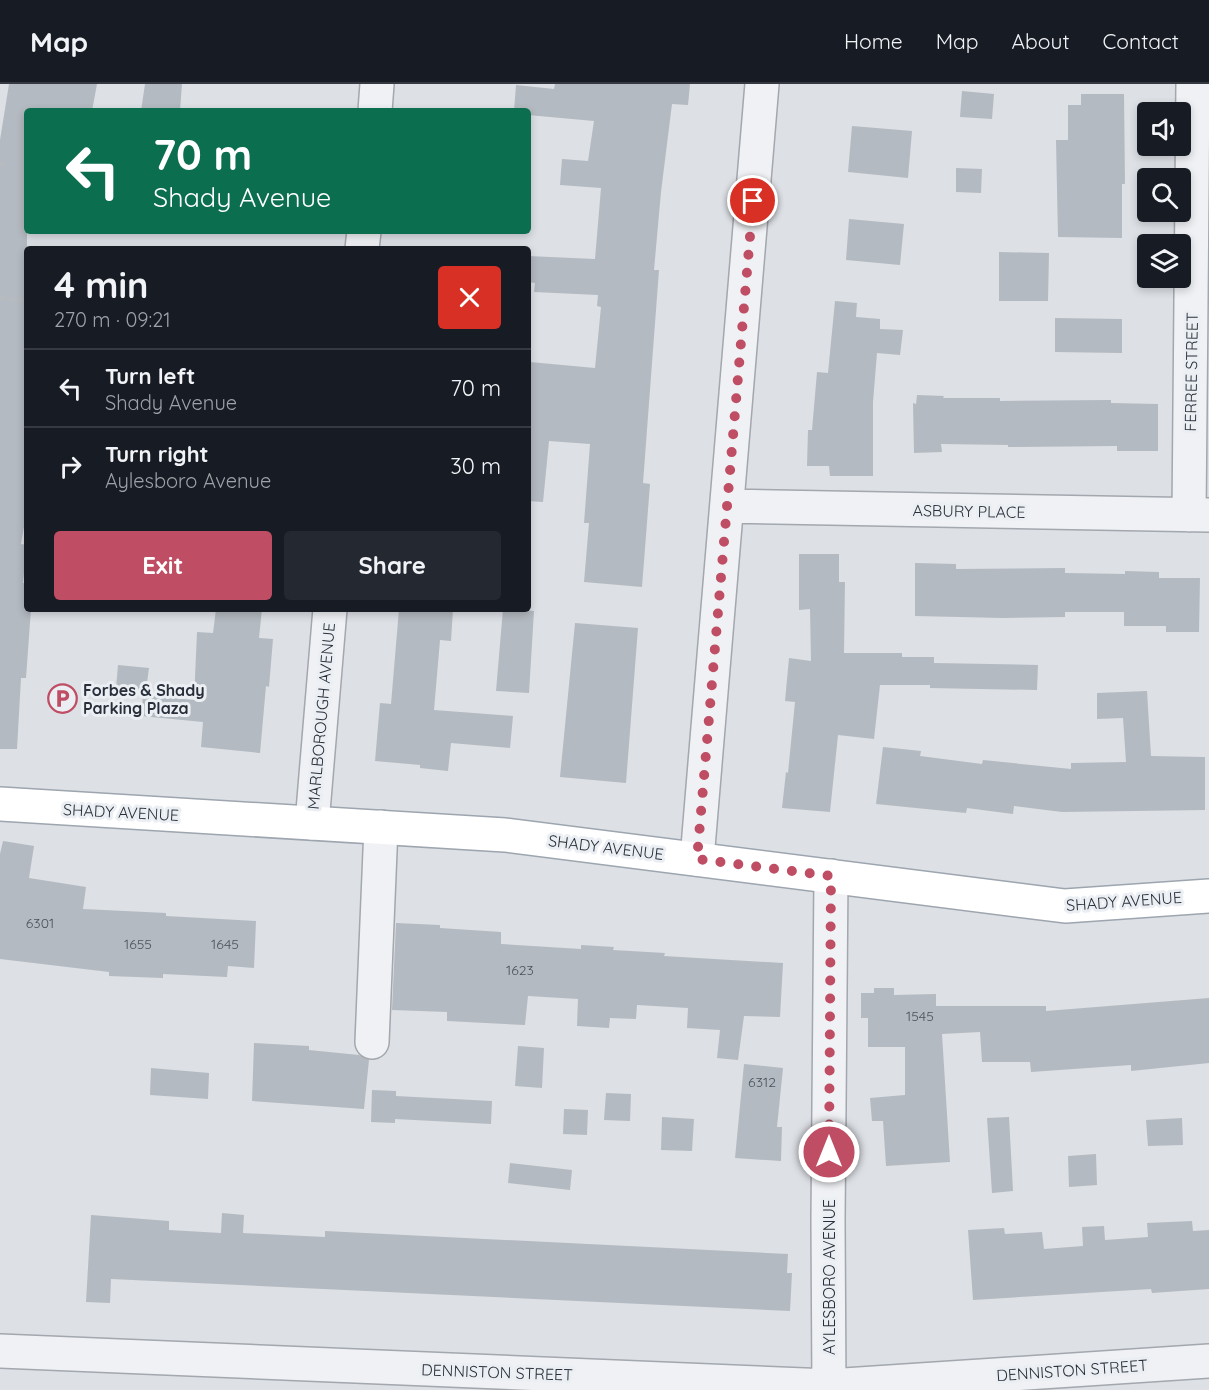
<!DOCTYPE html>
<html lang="en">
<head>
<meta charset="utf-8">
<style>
	body { margin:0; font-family:Quicksand,sans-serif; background:#242831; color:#f1f3f6; height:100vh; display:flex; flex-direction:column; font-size:22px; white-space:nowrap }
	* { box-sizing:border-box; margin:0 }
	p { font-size:20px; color:#9ea1a6 }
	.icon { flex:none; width:33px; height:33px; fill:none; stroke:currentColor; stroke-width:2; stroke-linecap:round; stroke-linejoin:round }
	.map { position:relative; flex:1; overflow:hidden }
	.drawer { position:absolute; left:24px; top:162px; width:507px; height:366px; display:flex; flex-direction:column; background:#171b24; border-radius:6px; box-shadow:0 3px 9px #0003 }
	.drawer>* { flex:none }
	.guide { position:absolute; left:24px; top:24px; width:507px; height:126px; border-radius:6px; box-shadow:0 3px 9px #0003; background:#0b6e4f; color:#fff; overflow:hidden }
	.controls { position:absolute; left:1137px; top:18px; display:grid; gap:12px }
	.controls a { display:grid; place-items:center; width:54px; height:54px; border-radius:6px; background:#171b24; box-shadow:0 3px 9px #0003; font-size:30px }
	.pin { position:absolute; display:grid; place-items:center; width:51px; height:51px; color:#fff; margin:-26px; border:3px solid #fff; border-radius:50%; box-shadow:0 2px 6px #0007 }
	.me { position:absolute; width:66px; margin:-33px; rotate:0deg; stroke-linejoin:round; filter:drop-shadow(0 0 4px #0008) }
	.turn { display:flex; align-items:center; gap:21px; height:126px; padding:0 30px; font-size:27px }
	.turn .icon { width:78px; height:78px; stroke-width:2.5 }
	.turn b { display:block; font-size:42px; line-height:51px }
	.round { display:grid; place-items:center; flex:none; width:63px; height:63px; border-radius:6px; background:#242831 }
	.headline { display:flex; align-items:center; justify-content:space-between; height:102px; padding:0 30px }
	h1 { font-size:36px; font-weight:700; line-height:45px }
	.button { display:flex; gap:12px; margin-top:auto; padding:12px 30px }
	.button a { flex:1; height:69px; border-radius:6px; background:#bf4d63; color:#fff; font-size:24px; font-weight:700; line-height:69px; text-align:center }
	.button a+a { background:#242831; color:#f1f3f6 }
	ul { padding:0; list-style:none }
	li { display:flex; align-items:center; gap:18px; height:78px; padding:0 30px; border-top:2px solid #363941 }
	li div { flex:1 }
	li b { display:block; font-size:22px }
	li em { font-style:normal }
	header { display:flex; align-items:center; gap:36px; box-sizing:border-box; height:84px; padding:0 30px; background:#171b24; border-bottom:2px solid #363941 }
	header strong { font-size:28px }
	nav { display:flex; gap:33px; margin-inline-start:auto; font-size:21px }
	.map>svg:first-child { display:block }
	.building { fill:#b4bac1 }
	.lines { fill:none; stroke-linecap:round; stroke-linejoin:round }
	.minor-casing { stroke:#a3a7ae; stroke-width:36 }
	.major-casing { stroke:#9da5af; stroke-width:36 }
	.path { stroke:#b7bbc0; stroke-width:4; stroke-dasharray:4.5 4.5; stroke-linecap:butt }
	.minor { stroke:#eff1f4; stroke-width:33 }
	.major { stroke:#fff; stroke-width:33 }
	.route { stroke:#bf4d63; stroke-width:10; stroke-dasharray:0 18 }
	.labels { text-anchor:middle; stroke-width:6; stroke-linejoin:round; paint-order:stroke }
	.number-label { font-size:14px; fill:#4b525c }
	.street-label { font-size:16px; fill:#282f3a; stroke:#ebeff3 }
	.poi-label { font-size:16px; font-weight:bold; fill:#282f3a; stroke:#ebeff3; text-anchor:start }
</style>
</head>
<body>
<header>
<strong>Map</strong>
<nav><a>Home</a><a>Map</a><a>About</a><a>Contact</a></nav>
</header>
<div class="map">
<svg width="1209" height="1306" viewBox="0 0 1209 1306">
	<rect width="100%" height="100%" fill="#dde0e5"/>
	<path class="building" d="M9,0H97L92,27H27V425L21,460L27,461L23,499H27V525H31L26,594H21L17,665H0V56Z
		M145,0H182L180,27H141Z
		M555,0H690L688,21L672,20L661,108L654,186H659L643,399L650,400L642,503L584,498L589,439H584L590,360L549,357L543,418L528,417V301L530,278L595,284L601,223L597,222L598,211L534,208L535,199L528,198V172L595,175L601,104L560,101L562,75L588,77L594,37L528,31V27H514L516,1L554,5Z
		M962,7L994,10L992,35L960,33Z
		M1081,10H1124L1125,100H1122V154L1058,153L1056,56H1068V21H1081Z
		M852,42L912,47L908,94L848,88Z
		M956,84L982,85L981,109L956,108Z
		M849,135L904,140L900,181L846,176Z
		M999,168L1049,169L1048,217H999Z
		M835,217L857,219L856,233L880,235V245L903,246L900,271L877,269L873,318V392H830L829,382H807L808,346H812L817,288L828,289Z
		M1055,234L1122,235V269L1055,268Z
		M917,311L944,312L943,314H1000V317L1111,316V319L1158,320V367H1117V362L1008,363V361L941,360L942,368L914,369L913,319L916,320Z
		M799,470H839V498H845L844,569H902V573H934V579L1038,581L1037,606L930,604V601H880L874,655L838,651L830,728L782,724L786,688L788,689L795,618L785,617L789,574L811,577L810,525L799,526Z
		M915,479L956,480V485L1065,484V489L1125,490V487L1159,488V494H1200L1199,548H1166V542H1124V528H1065V533L1003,534L915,532Z
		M216,525H262L259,554L273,555L269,603L266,602L260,669L201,663L203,638L141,632L143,611L194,616L197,548L213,549Z
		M399,525H453L451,557L440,556L434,626L513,632L510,664L451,659L448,687L420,684V681L375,677L380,619L391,620Z
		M503,525L534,527L529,609L496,607Z
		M575,539L638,544L626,699L560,693Z
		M118,581L149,584L146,606L116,604Z
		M1147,607L1151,672L1205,673V726L1062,728L1014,722L1013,730L967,724L966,729L876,720L883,663L921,667L920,672L982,680L983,676L1071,685V679L1126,678L1123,634L1097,635V609Z
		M3,757L34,762L29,794L86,803L83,825L166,829V832L256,837L254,884L228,882L227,893L163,890V894L109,892V888L0,875V770Z
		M396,839L440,841V844L501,848V860L581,865V861L614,863L613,866L665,869L664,872L783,879L780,933L744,932L738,976L717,974L720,946L687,944L688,924L637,921L636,935L610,934L609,944L577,942L578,915L528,912L525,941L447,937V928L392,926Z
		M874,904H894V911L936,910V922H1046V927L1209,914V979L1131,987V981L1031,988L1030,978H982L980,948L942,950L950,1078L886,1082L883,1037H872L870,1014L905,1011V963H868V934H861V909H874Z
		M254,959L309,962V966L359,971L369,976L364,1025L252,1017Z
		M518,962L544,964L542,1004L515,1002Z
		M744,980L783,984L777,1043H782L781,1077L735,1074Z
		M151,984L209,989L208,1015L150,1011Z
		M372,1006L396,1007V1012L492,1017L491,1040L395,1035V1039L371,1038Z
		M606,1009L631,1010L630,1037L604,1036Z
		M564,1025L588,1026L587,1051L563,1050Z
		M662,1033L694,1035L692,1067L661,1066Z
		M1009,1033L1013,1107L992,1109L987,1034Z
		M1182,1034L1183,1061L1148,1062L1146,1036Z
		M1096,1070L1097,1101L1069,1103L1068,1072Z
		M510,1079L572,1086L570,1106L508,1099Z
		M222,1129L244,1131L243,1149L325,1153V1147L788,1170L787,1189H792L790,1227L111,1195L110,1219L86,1218L91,1131L169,1137V1146L221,1149Z
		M1192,1137L1193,1147L1209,1146V1205L1152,1209L1151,1205L973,1216L968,1146L1004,1144L1005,1150L1042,1148L1044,1165L1083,1162L1082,1143L1104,1142L1105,1156L1148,1153L1147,1139Z"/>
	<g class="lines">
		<defs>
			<path id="minor" d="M375,27L377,0
				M362,165L364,147
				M728,422L1209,431
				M1189,431L1193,0
				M312,739L330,525
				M697,775L762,0
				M372,958L381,743
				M0,1267L829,1302L1209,1277
				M829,1306L828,1136L831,792"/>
			<path id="major" d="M0,720L505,751L1065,822L1209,812"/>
		</defs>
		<use href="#minor" class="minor-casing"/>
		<use href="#major" class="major-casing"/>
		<path class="path" d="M0,80H5
			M0,214L27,218"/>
		<use href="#minor" class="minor"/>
		<use href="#major" class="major"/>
	</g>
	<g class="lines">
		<path class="route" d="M753,117L697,775L831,792L829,1068"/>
	</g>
	<defs>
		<symbol id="parking-ring" viewBox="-11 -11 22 22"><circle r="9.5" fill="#ebeff3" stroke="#bf4d63" stroke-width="1.5"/><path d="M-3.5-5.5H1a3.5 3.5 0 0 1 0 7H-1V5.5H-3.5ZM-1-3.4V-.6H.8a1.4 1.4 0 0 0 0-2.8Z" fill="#bf4d63"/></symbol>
	</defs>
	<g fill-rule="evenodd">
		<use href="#parking-ring" x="46" y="598" width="33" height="33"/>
	</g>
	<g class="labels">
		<g class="number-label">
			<text x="40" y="844">6301</text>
			<text x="138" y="865">1655</text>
			<text x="225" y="865">1645</text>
			<text x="520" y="891">1623</text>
			<text x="920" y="937">1545</text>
			<text x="762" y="1003">6312</text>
		</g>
		<g class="street-label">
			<text transform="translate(1191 288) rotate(-89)" y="6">FERREE STREET</text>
			<text transform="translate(969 427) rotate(1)" y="6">ASBURY PLACE</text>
			<text transform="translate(321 632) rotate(-85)" y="6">MARLBOROUGH AVENUE</text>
			<text transform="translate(121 728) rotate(3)" y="6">SHADY AVENUE</text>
			<text transform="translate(606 763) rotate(7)" y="6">SHADY AVENUE</text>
			<text transform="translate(1124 817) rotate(-4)" y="6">SHADY AVENUE</text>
			<text transform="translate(829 1193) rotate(-90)" y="6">AYLESBORO AVENUE</text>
			<text transform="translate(1072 1286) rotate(-4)" y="6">DENNISTON STREET</text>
			<text transform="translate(497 1288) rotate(2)" y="6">DENNISTON STREET</text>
		</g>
		<g class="poi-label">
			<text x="83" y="612">Forbes &amp; Shady<tspan x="83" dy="18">Parking Plaza</tspan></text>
		</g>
	</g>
</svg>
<div class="controls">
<a><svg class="icon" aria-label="sound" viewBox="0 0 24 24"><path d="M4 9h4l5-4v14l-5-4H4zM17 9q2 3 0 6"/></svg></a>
<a><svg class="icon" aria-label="search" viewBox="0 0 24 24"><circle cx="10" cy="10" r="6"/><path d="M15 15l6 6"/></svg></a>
<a><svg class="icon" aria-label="layers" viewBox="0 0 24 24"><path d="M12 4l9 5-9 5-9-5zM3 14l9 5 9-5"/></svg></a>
</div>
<div class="pin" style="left:753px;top:117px;background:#d93025"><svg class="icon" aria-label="arrive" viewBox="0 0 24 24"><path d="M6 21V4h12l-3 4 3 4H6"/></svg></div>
<svg class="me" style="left:829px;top:1068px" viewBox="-20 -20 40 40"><circle r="17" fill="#bf4d63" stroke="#fff" stroke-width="3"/><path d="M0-11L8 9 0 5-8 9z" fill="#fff"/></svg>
<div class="guide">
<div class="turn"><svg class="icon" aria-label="left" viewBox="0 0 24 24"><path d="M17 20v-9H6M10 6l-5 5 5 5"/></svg><div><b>70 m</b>Shady Avenue</div></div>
</div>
<section class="drawer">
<div class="headline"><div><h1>4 min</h1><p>270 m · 09:21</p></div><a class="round" style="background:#d93025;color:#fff"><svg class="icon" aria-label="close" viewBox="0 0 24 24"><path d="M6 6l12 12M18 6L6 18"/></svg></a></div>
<ul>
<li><svg class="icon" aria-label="left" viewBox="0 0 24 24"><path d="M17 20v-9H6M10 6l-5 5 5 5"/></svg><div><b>Turn left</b><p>Shady Avenue</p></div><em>70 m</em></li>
<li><svg class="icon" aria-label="right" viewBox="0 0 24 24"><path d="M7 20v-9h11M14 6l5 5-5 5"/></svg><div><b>Turn right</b><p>Aylesboro Avenue</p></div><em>30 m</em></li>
</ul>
<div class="button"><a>Exit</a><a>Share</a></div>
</section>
</div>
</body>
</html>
